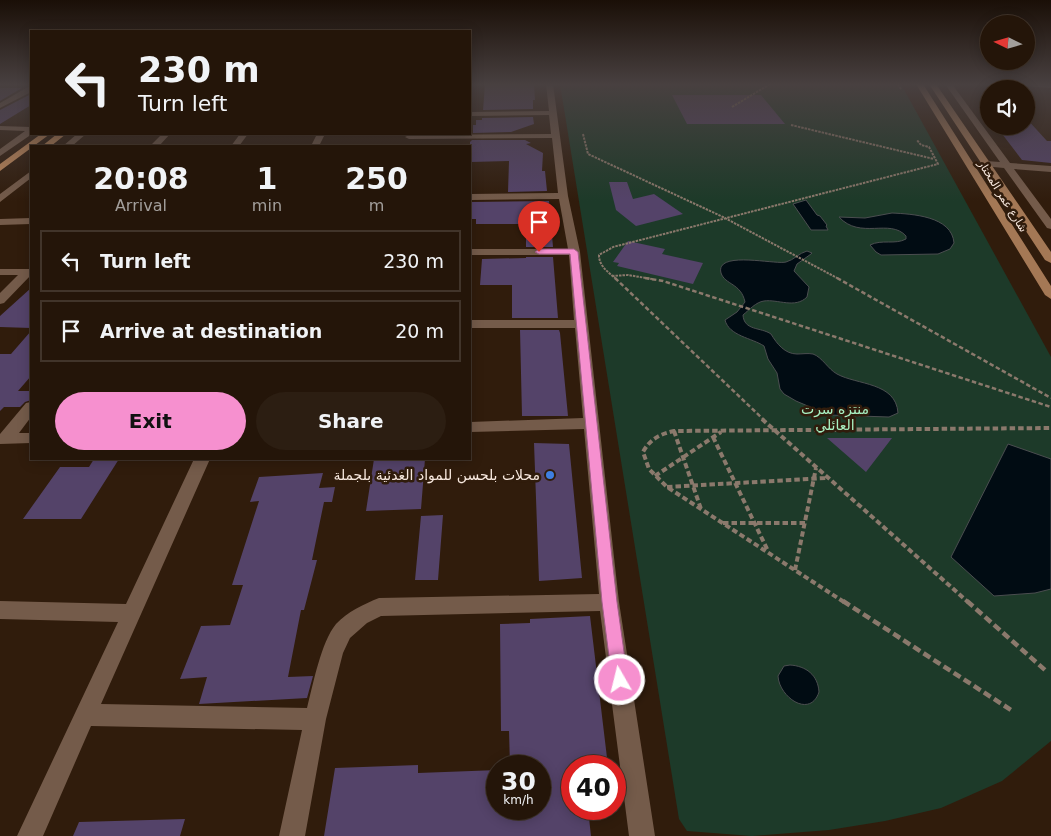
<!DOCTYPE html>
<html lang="en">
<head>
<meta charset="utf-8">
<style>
	body { margin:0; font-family:"DejaVu Sans","Noto Naskh Arabic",sans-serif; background:#2c1e12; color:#f1f3f6; height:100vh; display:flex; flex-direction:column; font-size:19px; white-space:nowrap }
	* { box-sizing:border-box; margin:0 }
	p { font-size:16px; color:#a39f9c }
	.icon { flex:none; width:28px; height:28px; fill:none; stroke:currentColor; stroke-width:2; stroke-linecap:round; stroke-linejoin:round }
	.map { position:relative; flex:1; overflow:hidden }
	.drawer { position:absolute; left:30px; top:145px; width:441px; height:315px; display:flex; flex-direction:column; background:#241509; border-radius:0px; box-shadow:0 2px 12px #0003,0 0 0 1px #41342a }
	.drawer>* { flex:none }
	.top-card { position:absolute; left:30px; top:30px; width:441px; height:105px; border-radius:0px; box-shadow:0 2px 12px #0003,0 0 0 1px #41342a; background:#241509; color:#f1f3f6; overflow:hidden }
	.needle { width:32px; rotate:275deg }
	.buttons { position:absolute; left:980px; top:15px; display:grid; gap:10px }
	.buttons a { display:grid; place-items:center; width:55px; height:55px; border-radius:50%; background:#241509; box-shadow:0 2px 12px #0003,0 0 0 1px #41342a; font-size:25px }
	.speed { position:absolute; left:486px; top:755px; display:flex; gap:10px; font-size:25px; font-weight:700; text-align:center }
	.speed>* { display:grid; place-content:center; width:65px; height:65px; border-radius:50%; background:#241509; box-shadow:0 2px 12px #0003,0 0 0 1px #41342a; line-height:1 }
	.speed small { font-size:12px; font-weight:400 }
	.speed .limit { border:8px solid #d22; background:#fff; color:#111 }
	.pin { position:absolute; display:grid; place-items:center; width:42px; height:42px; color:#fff; margin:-51px -21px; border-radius:50% 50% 50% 0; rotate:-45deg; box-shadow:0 0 5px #0007 }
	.pin .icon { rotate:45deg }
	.me { position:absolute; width:55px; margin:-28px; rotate:352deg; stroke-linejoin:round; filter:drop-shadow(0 0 4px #0008) }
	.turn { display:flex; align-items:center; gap:18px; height:105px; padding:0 25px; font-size:22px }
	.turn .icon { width:65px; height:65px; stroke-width:2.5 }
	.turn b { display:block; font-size:35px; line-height:42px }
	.eta { display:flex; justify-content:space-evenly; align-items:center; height:85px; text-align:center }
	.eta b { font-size:30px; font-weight:700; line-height:35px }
	.button { display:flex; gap:10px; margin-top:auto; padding:10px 25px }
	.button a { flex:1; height:58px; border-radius:30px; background:#f690cf; color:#111; font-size:20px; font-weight:700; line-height:58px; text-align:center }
	.button a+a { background:#2c1e12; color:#f1f3f6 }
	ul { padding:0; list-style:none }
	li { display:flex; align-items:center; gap:15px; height:62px; margin:0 10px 8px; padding:0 15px; border:2px solid #41342a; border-radius:0px }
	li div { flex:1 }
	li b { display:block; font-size:19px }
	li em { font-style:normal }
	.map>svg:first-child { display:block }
	.green { fill:#1d3a29 }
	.water { fill:#010c13; stroke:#4b4e50 }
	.building { fill:#544369 }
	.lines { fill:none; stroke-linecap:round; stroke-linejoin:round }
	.path-far3 { stroke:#8b796c; stroke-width:2; stroke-dasharray:2.5 1; stroke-linecap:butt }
	.path-far2 { stroke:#8b796c; stroke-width:2.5; stroke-dasharray:4.5 2.5; stroke-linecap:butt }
	.path-far1 { stroke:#8b796c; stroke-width:4; stroke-dasharray:5.5 3; stroke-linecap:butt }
	.path { stroke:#8b796c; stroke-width:4.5; stroke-dasharray:8 4; stroke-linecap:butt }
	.minor { fill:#745b4a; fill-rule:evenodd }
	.major { fill:#a47855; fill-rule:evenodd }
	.highway { fill:#c48b5c; fill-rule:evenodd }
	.route { fill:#f690cf; stroke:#a05e87 }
	.shop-dot { fill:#3f7fe0; stroke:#301c0c; stroke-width:2 }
	.labels { text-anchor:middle; stroke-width:5; stroke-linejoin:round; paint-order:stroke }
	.far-street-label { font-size:11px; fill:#f8e9df; stroke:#301c0c }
	.park-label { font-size:14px; fill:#a9f1c3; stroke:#301c0c }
	.poi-label { font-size:14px; fill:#f8e9df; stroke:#301c0c; text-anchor:end }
</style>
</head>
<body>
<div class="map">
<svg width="1051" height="836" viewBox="0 0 1051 836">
	<rect width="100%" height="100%" fill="#301c0c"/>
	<path class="green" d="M560,84H901L1051,357V741L1002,781L941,808L885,821L829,830L752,836L687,831L679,819Z"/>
	<path class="water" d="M806,200L817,215L820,216L827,225L826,226L828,230H811L793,204Z
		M892,213C912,214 952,216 954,243L950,249L938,254L881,255L876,252L870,245C882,239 895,245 906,239V236C890,218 860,240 839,217L865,218Z
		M807,251L812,253L811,254L797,264L794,271L809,287L807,297C795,309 778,299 764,301C756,302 749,310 743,315C744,331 761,327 771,334C777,344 785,354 797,354C802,354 808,353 813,354C822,357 828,369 837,374C857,385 896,382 898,413L889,417L829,415L796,401L784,394L780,389L777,373L768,359L764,346C752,338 729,336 725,320L737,312L745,302C741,283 725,285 721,273C715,250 776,265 786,262C794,260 799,253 807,251Z
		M1008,444L1051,459V589L1035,593L994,596L951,557Z
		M790,665C806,666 818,675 819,692C810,719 779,697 778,676L784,666Z"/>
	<path class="building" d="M534,84L535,100H533V109L483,110L485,85Z
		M0,88H22L0,101Z
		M31,94V105L0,124V110Z
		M672,95H761L785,124H687Z
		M533,117L534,124L511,132L473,133V125H476V120H482V118Z
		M1026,118L1047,141H1051V163L1022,160L996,126L1026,129Z
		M472,140H525L531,143L526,144L543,153L542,171H545L547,191L508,192L509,161L470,162V142Z
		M609,182H627L633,199L654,194L683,214L636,226L616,210Z
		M549,201L553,247H526V224H476V219H470V202Z
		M628,241L665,249L662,254L703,263L693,284L617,266L619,263L613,262Z
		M526,257H553L558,318H512V285H480L482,259L526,258Z
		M31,288V328L0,327V316Z
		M520,330H559L560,333L568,416H522Z
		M31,331V376L18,391H31V400L25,402L20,407H4L0,411V354H11Z
		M827,438H892L866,472Z
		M534,443L569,444L582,578L539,581Z
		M94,459H119L81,519H23L60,467H89Z
		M374,459H425L421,509L366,511Z
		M323,473L319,488L335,487L332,502H324L312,560H317L304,610H301L288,677L313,676L307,698L199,704L207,677L180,679L201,626L230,625L243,585H232L259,501L250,502L259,477Z
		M443,515L438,580H415L421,516Z
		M590,616L608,766H572V809H588L591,836H324L335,768L418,765V773L498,770V809H540V766H510L509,731H501L500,624L530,623V619Z
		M185,819L180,836H73L79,822Z"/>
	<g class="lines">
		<path class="path-far3" d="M898,84L901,89
			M732,107L770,84
			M791,125L934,159
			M583,134L588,154L723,217L839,279
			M612,276L628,275L652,279
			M616,279C608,272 599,266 599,255L613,247L938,164L929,147L921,145L917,140"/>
		<path class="path-far2" d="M615,278L764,420
			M645,278L663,281L1051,407
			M837,278L1051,398"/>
		<path class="path-far1" d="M762,419L968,602
			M674,431L701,509
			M713,437L768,551
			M655,476L721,432
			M667,487L826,478
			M723,523H805
			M795,570L816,468
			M844,602L667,487L649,469L643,452C650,439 660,434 674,431L1051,428"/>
		<path class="path" d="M843,601L1011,710
			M967,601L1045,670"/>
		<path class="minor" d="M546,84H553L568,196L580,252L619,602L655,836H629L600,611L381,616L367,623L350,638L343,653L326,719L305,836H279L302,730L91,726L43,836H17L118,622L0,619V601L126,604L194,459H210L101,704L307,708C313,685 321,642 336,624C347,612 364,604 379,598L599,594L584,429L470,432V422L583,418L575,328H470V320H574L569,255H470V249H568L559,199L470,200V194L558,193L552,138L409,139L405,137L409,135L551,134L549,115L470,116V112L549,111Z
			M945,84H952L1010,163L1051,166V172L1014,169L1051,219V229L1047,228L1004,168L983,166L982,164L986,161L1000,162Z
			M1023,84H1051V88L1026,86Z
			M28,87H31V92L0,108V103Z
			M0,126L31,127L32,134L0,156V149L25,131L0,130Z
			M77,134H86L72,146H63Z
			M162,134H170L159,146H150Z
			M240,134H248L239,146H231Z
			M317,134H325L319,146H311Z
			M31,171V178L0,202V194Z
			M31,218V224L0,225V219Z
			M0,269H31V275L4,303L0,304V293L18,275H0Z
			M31,402V417L19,433H31V443L0,444V434L26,403Z"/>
		<path class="major" d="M916,84H923L1051,286V299L1045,295Z
			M929,84H936L1051,252V263L1045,260Z"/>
		<path class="highway" d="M41,134H50L0,171V164Z
			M57,134H66L51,146H42Z"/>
	</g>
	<linearGradient id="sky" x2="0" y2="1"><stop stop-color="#1a0f07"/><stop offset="0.42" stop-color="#484040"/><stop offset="1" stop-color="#484040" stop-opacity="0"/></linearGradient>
	<rect width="1051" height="201" fill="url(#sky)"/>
	<path class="route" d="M574,249L578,252L617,602L628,680L626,686L620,688L615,686L612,680L602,602L570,254H539L535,252L539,249Z"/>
	<circle class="shop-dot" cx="550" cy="475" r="5"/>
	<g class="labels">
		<g class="far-street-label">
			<text transform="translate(1003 196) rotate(58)" y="4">شارع عمر المختار</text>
		</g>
		<g class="park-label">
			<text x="835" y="414">منتزه سرت<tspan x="835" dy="16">العائلي</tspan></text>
		</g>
		<g class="poi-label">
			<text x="540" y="480">محلات بلحسن للمواد الغدئية بلجملة</text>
		</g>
	</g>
</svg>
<div class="buttons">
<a><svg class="needle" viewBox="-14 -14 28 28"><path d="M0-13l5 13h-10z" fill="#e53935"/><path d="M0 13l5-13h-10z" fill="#a39f9c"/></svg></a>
<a><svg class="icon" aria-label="sound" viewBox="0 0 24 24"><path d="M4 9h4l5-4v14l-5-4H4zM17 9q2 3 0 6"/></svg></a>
</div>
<div class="speed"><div>30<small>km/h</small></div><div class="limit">40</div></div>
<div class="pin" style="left:539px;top:252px;background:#d93025"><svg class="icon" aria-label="arrive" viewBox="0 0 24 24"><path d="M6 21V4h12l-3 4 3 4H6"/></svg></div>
<svg class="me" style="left:620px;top:680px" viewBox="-20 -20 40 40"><circle r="17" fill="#f690cf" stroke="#fff" stroke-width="3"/><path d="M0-11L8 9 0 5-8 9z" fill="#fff"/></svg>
<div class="top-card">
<div class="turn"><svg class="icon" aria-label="left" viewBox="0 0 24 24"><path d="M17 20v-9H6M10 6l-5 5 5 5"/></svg><div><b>230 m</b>Turn left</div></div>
</div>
<section class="drawer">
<div class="eta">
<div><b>20:08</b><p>Arrival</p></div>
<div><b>1</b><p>min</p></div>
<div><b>250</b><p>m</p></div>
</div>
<ul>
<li><svg class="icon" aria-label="left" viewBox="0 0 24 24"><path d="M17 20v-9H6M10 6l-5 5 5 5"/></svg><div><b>Turn left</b></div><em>230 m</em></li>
<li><svg class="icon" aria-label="arrive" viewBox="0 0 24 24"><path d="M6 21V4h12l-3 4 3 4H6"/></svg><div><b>Arrive at destination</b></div><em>20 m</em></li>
</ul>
<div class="button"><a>Exit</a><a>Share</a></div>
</section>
</div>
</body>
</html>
